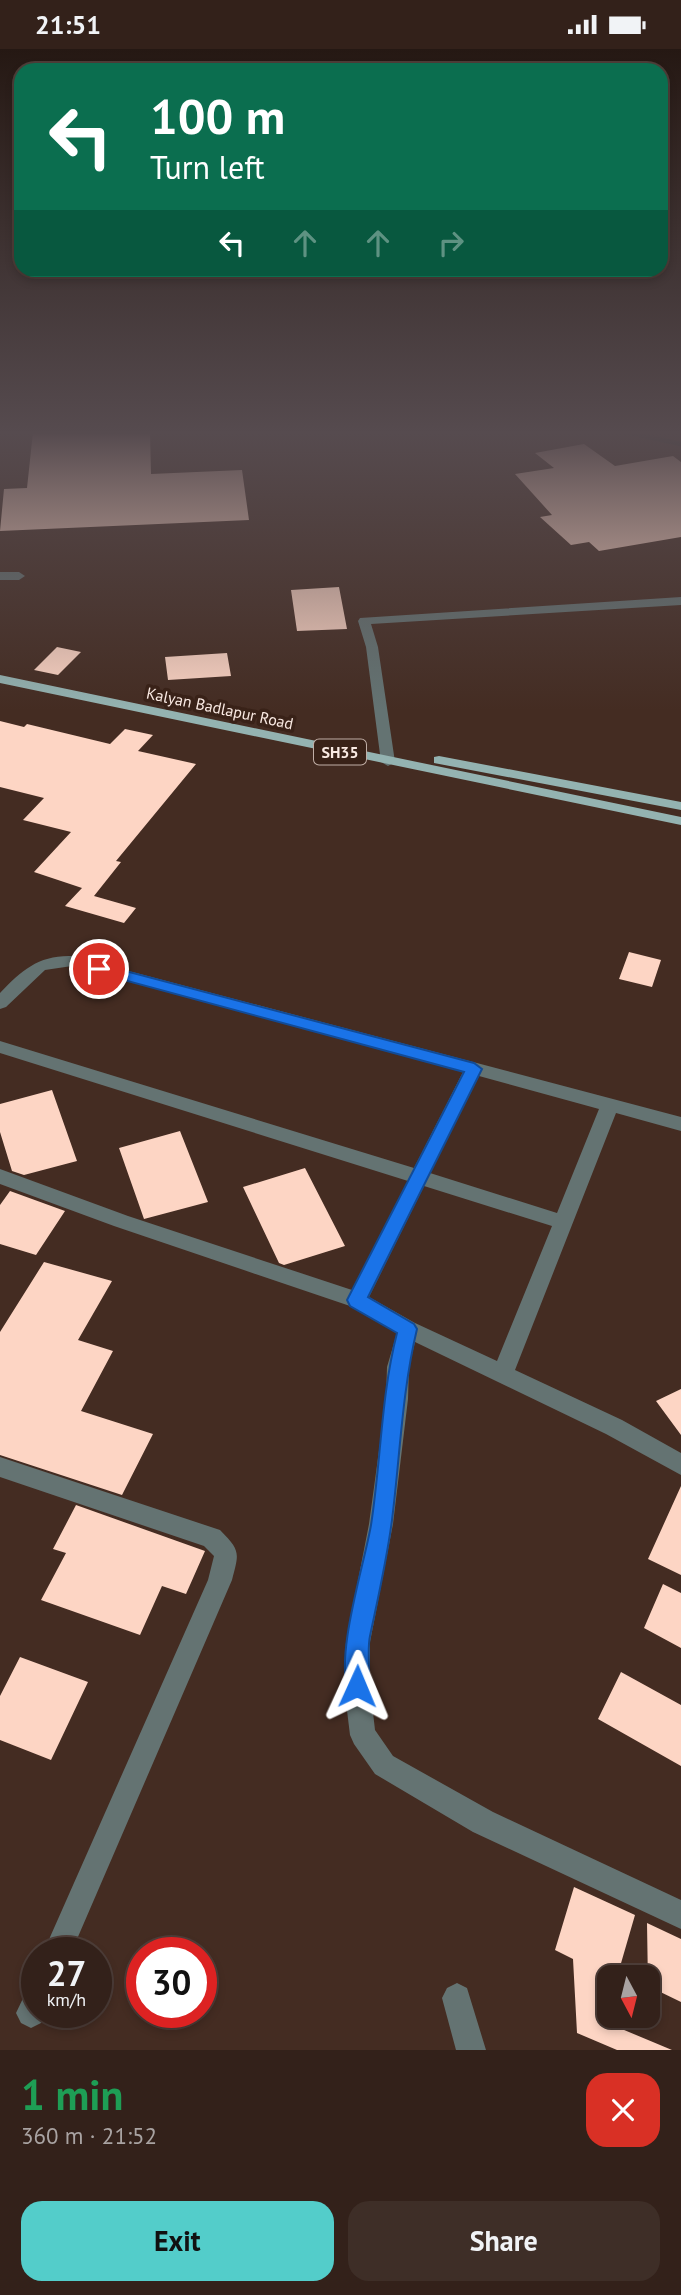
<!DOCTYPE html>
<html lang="en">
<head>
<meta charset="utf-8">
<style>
	body { margin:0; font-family:"PT Sans",sans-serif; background:#3e2e27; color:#f1f3f6; height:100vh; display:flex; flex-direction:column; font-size:26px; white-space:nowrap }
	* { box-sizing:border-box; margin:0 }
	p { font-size:23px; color:#a9a3a2 }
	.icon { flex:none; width:38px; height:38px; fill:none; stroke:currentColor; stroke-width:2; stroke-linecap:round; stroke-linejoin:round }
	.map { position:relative; height:2001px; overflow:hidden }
	.sheet { display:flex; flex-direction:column; background:#33211a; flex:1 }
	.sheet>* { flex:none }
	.hud { position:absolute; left:14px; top:14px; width:654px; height:214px; border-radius:21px; box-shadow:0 4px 10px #0003,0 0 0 2px #4e3e39; background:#0b6e4f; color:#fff; overflow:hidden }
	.needle { width:46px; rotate:173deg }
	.controls { position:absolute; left:597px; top:1916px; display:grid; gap:14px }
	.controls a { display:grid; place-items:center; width:63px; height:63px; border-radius:14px; background:#33211a; box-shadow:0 4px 10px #0003,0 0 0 2px #4e3e39; font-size:35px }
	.speed { position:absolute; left:21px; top:1888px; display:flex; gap:14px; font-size:35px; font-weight:700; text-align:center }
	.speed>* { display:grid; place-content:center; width:91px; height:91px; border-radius:50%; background:#33211a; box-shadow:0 4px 10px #0003,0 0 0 2px #4e3e39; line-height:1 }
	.speed small { font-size:18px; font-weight:400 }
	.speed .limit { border:10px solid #d22; background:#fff; color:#111 }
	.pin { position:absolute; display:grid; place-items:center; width:60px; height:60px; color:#fff; margin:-30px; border:4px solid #fff; border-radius:50%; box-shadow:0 2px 7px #0007 }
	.me { position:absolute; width:77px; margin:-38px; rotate:1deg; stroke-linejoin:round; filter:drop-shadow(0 0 5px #0008) }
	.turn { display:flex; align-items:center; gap:24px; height:147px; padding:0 21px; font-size:32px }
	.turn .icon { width:91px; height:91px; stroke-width:2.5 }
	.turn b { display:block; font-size:49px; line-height:60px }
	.lanes { display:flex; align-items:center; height:66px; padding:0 21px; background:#0003; justify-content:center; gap:35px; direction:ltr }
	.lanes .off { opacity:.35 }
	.round { display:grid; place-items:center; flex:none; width:74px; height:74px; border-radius:21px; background:#3e2e27 }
	.overview { display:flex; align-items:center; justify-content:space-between; height:119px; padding:0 21px }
	h1 { font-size:42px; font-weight:800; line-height:52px; color:#1e9e55 }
	.action { display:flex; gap:14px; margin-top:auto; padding:14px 21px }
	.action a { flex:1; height:80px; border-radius:21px; background:#53cdca; color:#111; font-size:28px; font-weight:800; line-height:80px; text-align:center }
	.action a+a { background:#3e2e27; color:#f1f3f6 }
	.status { display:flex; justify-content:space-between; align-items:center; height:49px; padding:0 35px; background:#33211a; direction:ltr }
	.status svg { height:19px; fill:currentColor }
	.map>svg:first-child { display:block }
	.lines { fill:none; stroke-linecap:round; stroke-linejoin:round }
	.stream { stroke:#0f2322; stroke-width:4.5 }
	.building { fill:#fdd5c4 }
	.minor { fill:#647372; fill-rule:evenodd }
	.major { fill:#94b3b1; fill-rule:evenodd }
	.route { fill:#1a73e8; stroke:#114b97; stroke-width:2 }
	.labels { text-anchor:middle; stroke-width:7; stroke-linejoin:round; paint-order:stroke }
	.far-street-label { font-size:16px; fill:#faeae3; stroke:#392218 }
	.shield { fill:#392218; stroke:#c0aea6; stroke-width:2 }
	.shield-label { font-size:16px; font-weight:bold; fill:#faeae3 }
</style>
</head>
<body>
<div class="status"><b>21:51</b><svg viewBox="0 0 49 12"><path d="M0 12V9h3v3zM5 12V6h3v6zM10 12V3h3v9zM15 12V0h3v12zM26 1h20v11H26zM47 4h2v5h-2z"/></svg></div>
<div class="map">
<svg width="681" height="2001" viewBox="0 0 681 2001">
	<rect width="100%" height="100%" fill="#442c22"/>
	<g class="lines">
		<path class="stream" d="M621,382L681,395"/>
	</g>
	<path class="building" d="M150,382L151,425L242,421L249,471L0,482L4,440L27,439L33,383Z
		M584,395L615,417L673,407L681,413V488L599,502L589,493L571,496L540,468L552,466L515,425L554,419L535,404Z
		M339,538L347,580L297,582L291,541Z
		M57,598L81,603L58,626L34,621Z
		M227,604L231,627L168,631L165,608Z
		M0,672L24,678L27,675L110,695L125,680L153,686L138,702L196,715L116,812L121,813L94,847L136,859L124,874L65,857L82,839L34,823L71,783L23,771L44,749L0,738Z
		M629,903L661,911L652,938L619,930Z
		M52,1041L77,1112L24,1126L12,1122L0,1083V1055Z
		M180,1082L208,1153L144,1170L119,1099Z
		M305,1119L345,1197L284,1216L279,1214L243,1138Z
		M10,1142L65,1162L36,1206L0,1195V1156Z
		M44,1213L112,1232L78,1291L113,1302L81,1362L153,1385L122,1446L0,1406V1283Z
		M681,1340V1386L656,1352Z
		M681,1437V1526L648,1510Z
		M76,1456L205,1502L186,1545L162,1537L140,1586L41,1551L66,1504L53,1500Z
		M663,1535L681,1544V1599L644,1579Z
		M20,1608L88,1633L51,1711L0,1691V1647Z
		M621,1623L681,1656V1717L598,1670Z
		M574,1838L635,1866L617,1928H609V1957L605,1973L672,2001H617L577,1984L573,1910L555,1901Z
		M647,1874L681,1890V1953L648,1937Z"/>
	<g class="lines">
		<path class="minor" d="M0,523H19L25,527L19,531H0Z
			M681,548V556L371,575L378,598L395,713L388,717L381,713L366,598L358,572L360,569Z
			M72,907L681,1068V1082L616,1064L515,1321L622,1371L681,1404V1426L606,1385L415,1293L409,1318L408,1350L393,1475L370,1593V1637L375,1681L393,1707L493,1763L681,1851V1880L473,1783L375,1725L354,1695L350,1686L344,1637L346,1593L369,1475L386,1350L387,1318L397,1284L350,1257L114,1177L0,1135V1120L128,1167L352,1241L408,1132L0,1004V992L414,1119L463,1023L72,917L45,921L6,958L0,960V944C22,921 39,906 72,907ZM479,1027L599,1060L557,1164L430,1124ZM424,1137L552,1177L497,1312L415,1274L369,1248Z
			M0,1408L220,1481C241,1502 239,1504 232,1531L71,1904H43L208,1531L214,1507L204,1497L0,1428Z
			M457,1934L467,1939L486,2001H456L442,1949L447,1939Z
			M37,1937V1964H46L41,1974L31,1979L21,1974L16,1964L27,1941Z"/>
		<path class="major" d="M0,626L681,768V776L0,634Z
			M439,707L681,753V761L434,714V708Z"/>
	</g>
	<linearGradient id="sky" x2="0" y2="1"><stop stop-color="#251813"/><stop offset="0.58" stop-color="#564b4f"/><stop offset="1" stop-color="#564b4f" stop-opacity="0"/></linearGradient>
	<rect width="681" height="662" fill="url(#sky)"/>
	<path class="route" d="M99,915L474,1014L482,1020L368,1248L414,1275L417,1280C402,1342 400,1408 392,1471C387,1510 378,1549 370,1587C366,1606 373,1627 365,1645L357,1648L349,1645C334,1608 364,1517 371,1476C381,1412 381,1346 397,1284L350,1257L347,1251L464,1023L94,923L92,920L94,916Z"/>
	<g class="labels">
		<g class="far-street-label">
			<text transform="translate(220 659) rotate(12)" y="6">Kalyan Badlapur Road</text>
		</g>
		<rect class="shield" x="314" y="690.5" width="52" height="25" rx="5"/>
		<g class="shield-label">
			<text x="340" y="709">SH35</text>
		</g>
	</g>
</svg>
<div class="controls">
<a><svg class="needle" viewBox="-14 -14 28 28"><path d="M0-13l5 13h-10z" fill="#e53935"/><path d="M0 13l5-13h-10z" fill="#a9a3a2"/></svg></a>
</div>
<div class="speed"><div>27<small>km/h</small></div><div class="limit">30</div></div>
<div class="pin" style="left:99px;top:920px;background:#d93025"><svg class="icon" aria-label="arrive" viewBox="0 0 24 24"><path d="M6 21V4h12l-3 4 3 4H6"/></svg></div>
<svg class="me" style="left:357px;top:1637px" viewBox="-20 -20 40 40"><path d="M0-17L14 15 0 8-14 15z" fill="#1a73e8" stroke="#fff" stroke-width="4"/></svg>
<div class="hud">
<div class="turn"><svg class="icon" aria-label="left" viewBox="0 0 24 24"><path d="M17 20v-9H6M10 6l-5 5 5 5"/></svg><div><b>100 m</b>Turn left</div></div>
<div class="lanes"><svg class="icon" aria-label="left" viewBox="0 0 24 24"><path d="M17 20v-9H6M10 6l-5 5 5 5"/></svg><svg class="icon off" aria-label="ahead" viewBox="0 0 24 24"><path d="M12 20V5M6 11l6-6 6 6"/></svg><svg class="icon off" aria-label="ahead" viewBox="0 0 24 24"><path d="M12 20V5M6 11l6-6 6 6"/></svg><svg class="icon off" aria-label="right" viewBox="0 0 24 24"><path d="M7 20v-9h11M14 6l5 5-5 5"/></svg></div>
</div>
</div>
<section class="sheet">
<div class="overview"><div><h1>1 min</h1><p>360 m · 21:52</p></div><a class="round" style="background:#d93025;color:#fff"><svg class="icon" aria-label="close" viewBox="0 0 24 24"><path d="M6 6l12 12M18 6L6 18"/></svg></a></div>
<div class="action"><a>Exit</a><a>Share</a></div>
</section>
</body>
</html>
